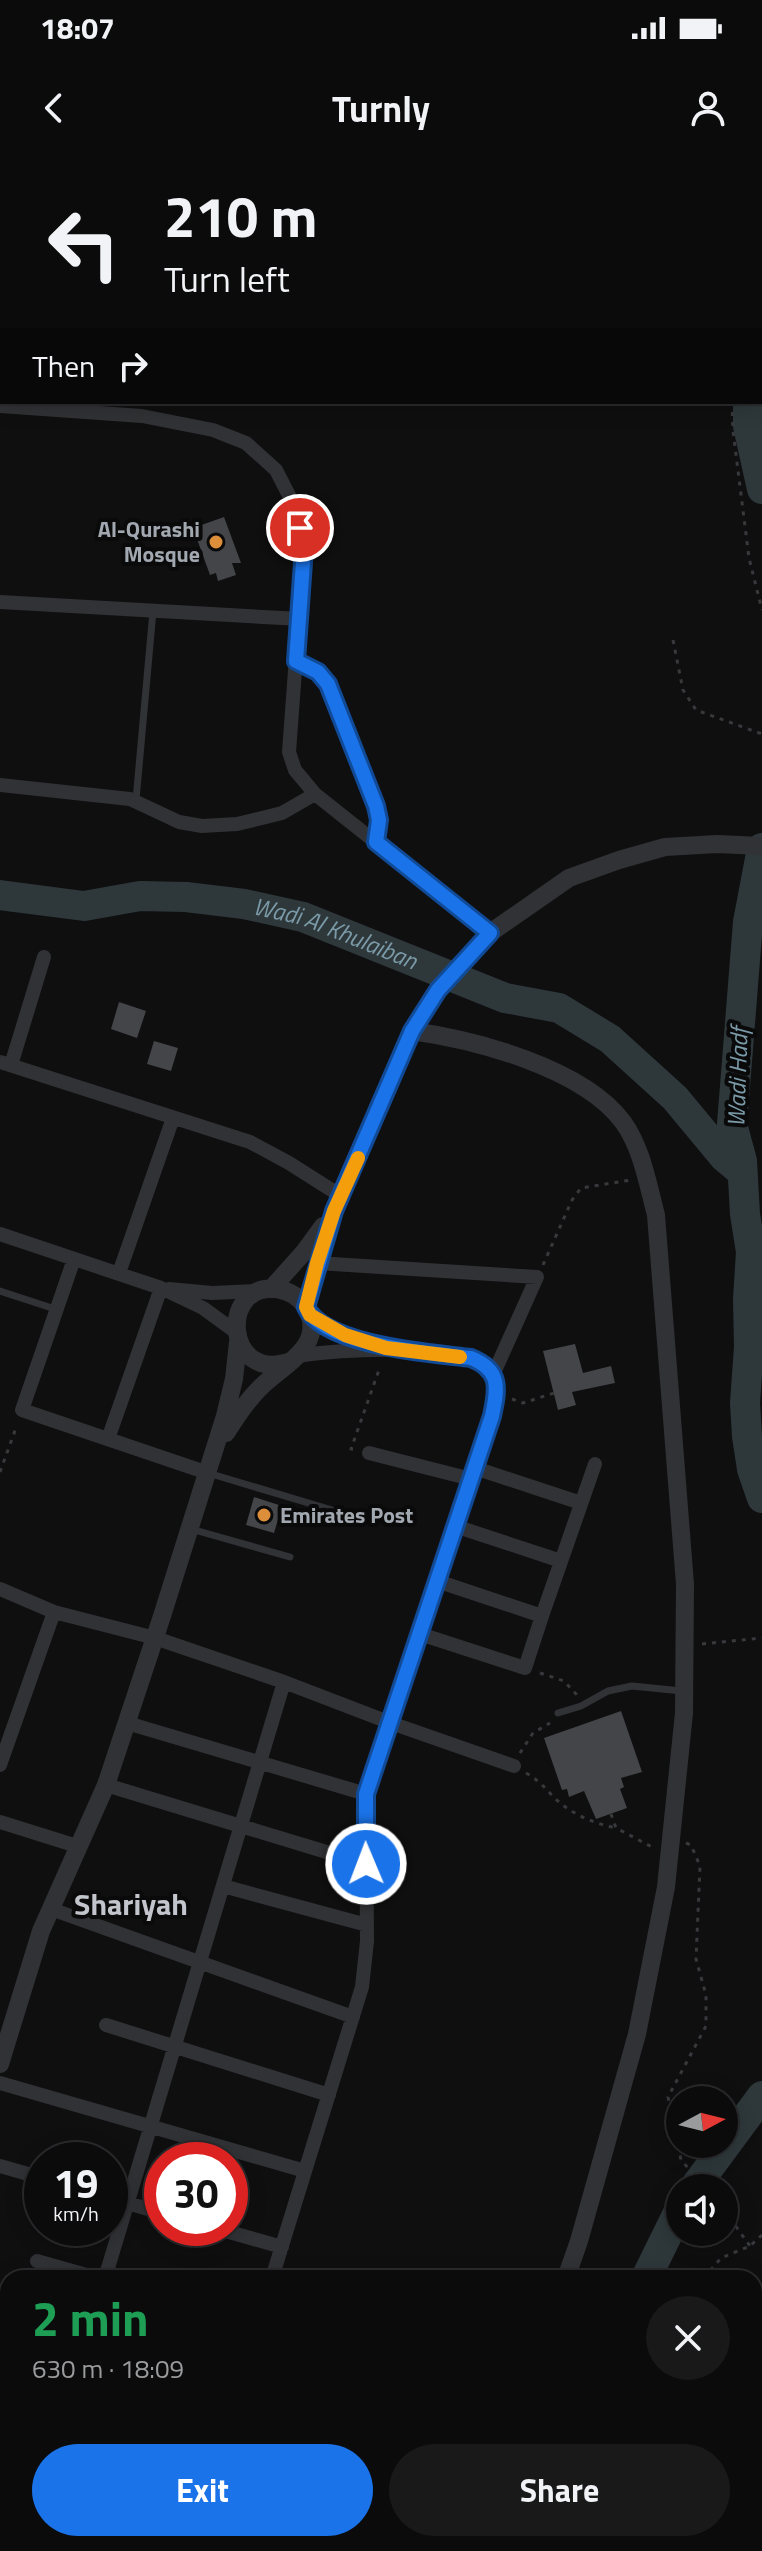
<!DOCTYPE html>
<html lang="en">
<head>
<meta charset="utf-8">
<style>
	body { margin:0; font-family:"Titillium Web",sans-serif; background:#19191a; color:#f1f3f6; height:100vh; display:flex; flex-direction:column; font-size:30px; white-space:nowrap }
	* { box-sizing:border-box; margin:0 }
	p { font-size:26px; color:#9a9b9d }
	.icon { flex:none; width:44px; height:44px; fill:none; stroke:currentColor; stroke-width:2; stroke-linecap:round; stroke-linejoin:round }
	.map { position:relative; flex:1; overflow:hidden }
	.sheet { position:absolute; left:0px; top:2110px; width:762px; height:282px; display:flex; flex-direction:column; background:#0b0b0c; border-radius:24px 24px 0 0; box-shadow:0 4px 20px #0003,0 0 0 2px #2b2b2d }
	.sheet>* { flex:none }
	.top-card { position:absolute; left:0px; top:0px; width:762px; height:244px; box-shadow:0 4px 20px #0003,0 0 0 2px #2b2b2d; background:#0b0b0c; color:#f1f3f6; overflow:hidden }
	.needle { width:52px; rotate:83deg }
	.fabs { position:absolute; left:666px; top:1926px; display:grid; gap:16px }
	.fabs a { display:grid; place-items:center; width:72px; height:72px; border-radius:50%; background:#0b0b0c; box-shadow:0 4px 20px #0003,0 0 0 2px #2b2b2d; font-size:40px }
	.speed { position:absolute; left:24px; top:1982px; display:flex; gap:16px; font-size:40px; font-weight:700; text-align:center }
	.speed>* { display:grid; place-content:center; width:104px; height:104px; border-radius:50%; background:#0b0b0c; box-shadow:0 4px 20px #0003,0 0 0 2px #2b2b2d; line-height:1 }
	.speed small { font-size:20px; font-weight:400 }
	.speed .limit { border:12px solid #d22; background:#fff; color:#111 }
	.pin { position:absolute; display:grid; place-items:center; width:68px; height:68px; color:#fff; margin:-34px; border:4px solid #fff; border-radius:50%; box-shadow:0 2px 8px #0007 }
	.me { position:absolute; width:88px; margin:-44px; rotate:359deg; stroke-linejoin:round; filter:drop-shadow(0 0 6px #0008) }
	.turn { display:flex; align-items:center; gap:28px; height:168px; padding:0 32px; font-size:36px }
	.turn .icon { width:104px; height:104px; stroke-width:2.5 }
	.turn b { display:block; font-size:56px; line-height:68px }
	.then { display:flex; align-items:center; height:76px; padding:0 32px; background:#0003; gap:16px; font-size:30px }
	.round { display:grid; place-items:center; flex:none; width:84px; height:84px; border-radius:42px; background:#19191a }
	.summary { display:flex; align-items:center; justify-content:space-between; height:136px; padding:0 32px }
	h1 { font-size:48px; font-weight:700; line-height:60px; color:#1e9e55 }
	.action { display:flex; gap:16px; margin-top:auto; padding:16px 32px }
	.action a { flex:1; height:92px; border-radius:48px; background:#1a73e8; color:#fff; font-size:32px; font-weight:700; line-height:92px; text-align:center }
	.action a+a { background:#19191a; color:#f1f3f6 }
	.status { display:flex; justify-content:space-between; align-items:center; height:56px; padding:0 40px; background:#0b0b0c; direction:ltr }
	.status svg { height:22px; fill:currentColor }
	header { display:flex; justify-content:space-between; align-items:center; height:104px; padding:0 32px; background:#0b0b0c; font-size:36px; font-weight:700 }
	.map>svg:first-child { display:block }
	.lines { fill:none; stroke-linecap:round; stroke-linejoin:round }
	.river { stroke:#2e383b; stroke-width:30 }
	.building { fill:#434548 }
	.path { stroke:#37393c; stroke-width:3; stroke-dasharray:4 6; stroke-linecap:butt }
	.service { stroke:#313235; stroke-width:7 }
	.minor { stroke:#313235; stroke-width:14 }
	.tertiary { stroke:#313235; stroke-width:18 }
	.route-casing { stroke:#114b97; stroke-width:20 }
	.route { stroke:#1a73e8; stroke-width:14 }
	.slow { stroke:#f59e0b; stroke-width:14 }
	.poi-dot { fill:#dc8e3b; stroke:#0a0a0b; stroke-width:3 }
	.labels { text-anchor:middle; stroke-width:8; stroke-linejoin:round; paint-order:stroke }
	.poi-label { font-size:22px; font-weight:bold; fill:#a2a8b0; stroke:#0a0a0b; text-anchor:end }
	.water-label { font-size:24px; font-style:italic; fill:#7b9aa8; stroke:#0a0a0b }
	.district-label { font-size:30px; font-weight:bold; fill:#c2c6cc; stroke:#0a0a0b }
</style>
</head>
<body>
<div class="status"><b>18:07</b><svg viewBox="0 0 49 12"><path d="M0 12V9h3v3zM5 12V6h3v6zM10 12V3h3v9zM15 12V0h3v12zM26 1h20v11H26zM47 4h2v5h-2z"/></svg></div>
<header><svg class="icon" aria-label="back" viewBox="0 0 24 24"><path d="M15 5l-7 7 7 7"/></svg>Turnly<svg class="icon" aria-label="person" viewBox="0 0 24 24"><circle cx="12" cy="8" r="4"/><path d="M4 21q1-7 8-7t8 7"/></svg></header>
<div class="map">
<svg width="762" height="2391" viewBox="0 0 762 2391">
	<rect width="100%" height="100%" fill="#0f0f10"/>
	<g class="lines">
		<g class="river">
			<path d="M746,0V2"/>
			<path d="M748,242V266L762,329"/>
			<path d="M762,688L748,762L732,964L742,1001L745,1054L751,1092L748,1139L749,1187L745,1243L747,1276L752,1309L762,1338"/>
			<path id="s1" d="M0,735L84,746L140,736L186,737L244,744L303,757L505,838L559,848L610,879L675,938L724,997L742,1012"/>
			<path d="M694,2028L762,1936"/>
			<path d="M646,2118L680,2049"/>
			<path d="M517,2391L520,2384"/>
		</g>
	</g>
	<path class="building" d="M224,357L241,403H232L236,415L218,421L216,413L210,415L193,368Z
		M119,842L146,851L137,878L111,869Z
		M154,881L178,888L171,911L147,904Z
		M575,1184L583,1213L611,1206L615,1223L572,1232L576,1245L558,1250L543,1191Z
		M254,1337L282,1346L274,1373L246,1365Z
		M621,1551L642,1612L621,1618L624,1627L620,1629L627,1648L596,1659L584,1631L569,1637L567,1629L562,1630L544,1578Z"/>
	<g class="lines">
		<path class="path" d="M707,0L708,2
			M732,242L733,271L749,398L762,450
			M673,480L683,530L696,550L762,574
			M543,1105L572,1040L581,1028L631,1020
			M512,1239L523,1243L554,1233
			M353,1289H351L380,1207
			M0,1312L17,1265
			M702,1484L762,1478
			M540,1513L564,1521L577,1535
			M520,1593L533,1573L550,1563
			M526,1613C544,1623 549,1635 564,1646C579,1657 597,1664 616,1668
			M611,1654L616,1668L652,1687
			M686,1683L691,1685L700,1706L696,1799L706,1835V1866L668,1937L681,2000L706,2028
			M724,2050L750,2086
			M704,2118L721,2098L750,2086L762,2075
			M528,2384L535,2391
			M623,2391L626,2384"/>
		<path class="service" d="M296,501L318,512L328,524L376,646L379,660L376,682
			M136,640L153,451
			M0,1131L55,1149
			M208,1313L332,1350
			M191,1369L290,1397
			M558,1553L581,1546L608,1531L632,1526L682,1531"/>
		<path class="minor" d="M160,2V0
			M0,246L142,256L213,270L246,283L276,310L295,347L304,388L289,592L295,610L315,634L490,773
			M0,442L300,459
			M0,625L130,639L179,662L202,666L237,664L262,658L282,653L315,634
			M0,902L250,982L289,1003L341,1036
			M11,905L44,797
			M0,1074L161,1128L203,1148L236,1172
			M74,1099L22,1250L208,1313
			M317,1103L537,1117L493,1215
			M119,1113L173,958
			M169,1129L212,1133L256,1131
			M310,1155L345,1175L378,1186
			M108,1279L161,1128
			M369,1293L471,1319
			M475,1308L581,1343
			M455,1366L561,1401
			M437,1421L542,1456L595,1304
			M0,1429L54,1452L155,1478L284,1522L391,1563L514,1606
			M420,1474L525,1508L542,1456
			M127,1563L366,1634
			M0,1605L54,1452
			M106,1625L366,1704
			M0,1662L80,1687
			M223,1726L367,1765
			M51,1749L353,1857
			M106,1865L329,1935
			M0,1923L305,2011
			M0,2006L42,2018
			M110,2038L162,2053
			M215,2068L282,2087
			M37,2101L97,2118
			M105,2118L284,1522
			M272,2118L362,1827L367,1781L366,1634L492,1256L497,1234L491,1210C459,1182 340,1189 298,1196
			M0,2296L8,2286
			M190,2391L192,2384
			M300,2391L302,2384"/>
		<path class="tertiary" d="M412,871C476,880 583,908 623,962C642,988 648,1025 656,1055L685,1424L684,1553L666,1727L637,1874L579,2081L566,2118
			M271,1129L304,1092L323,1066
			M306,1147L334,1051L412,871L438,830L490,773L569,718L619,700L665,687L717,684L762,686
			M226,1273C237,1256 248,1239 263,1225C284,1205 327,1184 306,1148C300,1137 289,1131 277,1129C218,1122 225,1225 291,1201
			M0,1904L41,1771L106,1625L162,1456L225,1256L234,1219L238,1182
			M475,2391L478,2384"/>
	</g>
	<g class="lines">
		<defs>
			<path id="route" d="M300,368L304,388L296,501L318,512L328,524L376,646L379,660L376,682L490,773L438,830L412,871L334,1051L306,1147C324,1186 432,1193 471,1198C501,1210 498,1228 492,1256L366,1634V1704"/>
		</defs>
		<use href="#route" class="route-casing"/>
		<use href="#route" class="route"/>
		<path class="slow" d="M358,998L334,1051L317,1103L306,1147L310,1155L345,1175L386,1188L460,1197"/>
	</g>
	<g class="poi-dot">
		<circle cx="216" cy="382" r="8"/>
		<circle cx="264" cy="1355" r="8"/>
	</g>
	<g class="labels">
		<g class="poi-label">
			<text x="200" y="377">Al-Qurashi<tspan x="200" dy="25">Mosque</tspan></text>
			<text x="280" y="1363" text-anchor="start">Emirates Post</text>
		</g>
		<g class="water-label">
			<text dy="8" stroke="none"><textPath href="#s1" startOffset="342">Wadi Al Khulaiban</textPath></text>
			<text transform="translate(738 917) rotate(-88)" y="8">Wadi Hadf</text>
		</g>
		<g class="district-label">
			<text x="131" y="1755">Shariyah</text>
		</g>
	</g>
</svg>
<div class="fabs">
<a><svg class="needle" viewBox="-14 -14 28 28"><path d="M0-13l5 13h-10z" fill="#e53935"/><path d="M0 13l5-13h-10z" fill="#9a9b9d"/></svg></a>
<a><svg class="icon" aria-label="sound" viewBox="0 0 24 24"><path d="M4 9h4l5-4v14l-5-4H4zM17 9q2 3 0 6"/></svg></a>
</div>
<div class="speed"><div>19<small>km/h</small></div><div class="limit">30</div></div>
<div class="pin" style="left:300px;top:368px;background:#d93025"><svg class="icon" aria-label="arrive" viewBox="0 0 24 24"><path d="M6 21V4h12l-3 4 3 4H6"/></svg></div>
<svg class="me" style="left:366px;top:1704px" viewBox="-20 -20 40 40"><circle r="17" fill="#1a73e8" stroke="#fff" stroke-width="3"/><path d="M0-11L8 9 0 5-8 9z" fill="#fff"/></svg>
<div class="top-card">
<div class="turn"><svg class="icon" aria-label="left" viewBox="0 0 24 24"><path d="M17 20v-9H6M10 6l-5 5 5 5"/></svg><div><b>210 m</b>Turn left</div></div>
<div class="then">Then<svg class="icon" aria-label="right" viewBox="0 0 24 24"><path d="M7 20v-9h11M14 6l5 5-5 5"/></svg></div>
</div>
<section class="sheet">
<div class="summary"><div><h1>2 min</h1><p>630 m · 18:09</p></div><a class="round"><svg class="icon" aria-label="close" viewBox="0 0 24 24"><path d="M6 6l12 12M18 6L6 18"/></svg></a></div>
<div class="action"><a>Exit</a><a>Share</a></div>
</section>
</div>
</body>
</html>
